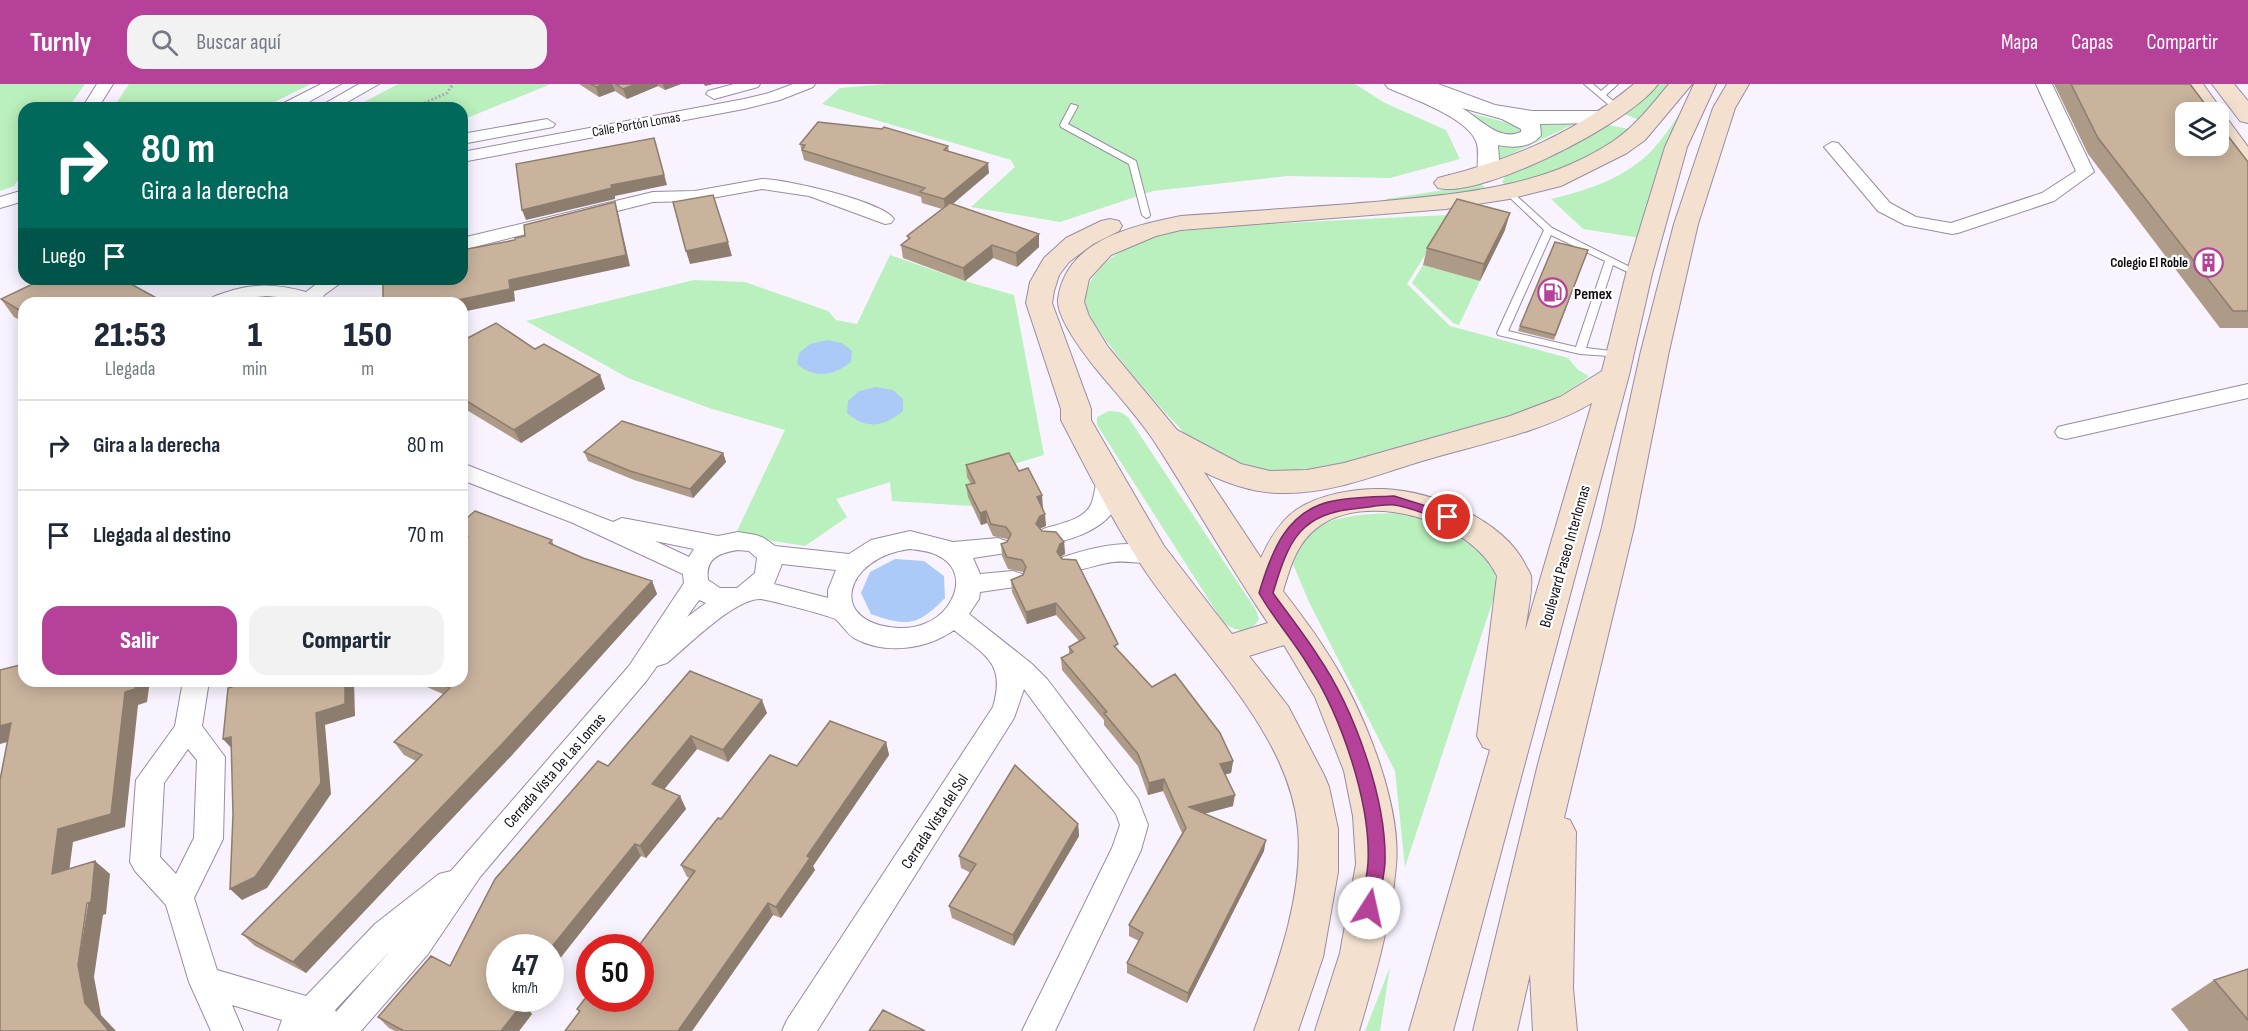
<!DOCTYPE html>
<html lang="es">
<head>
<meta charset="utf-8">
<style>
	body { margin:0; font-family:"Sofia Sans Condensed",sans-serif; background:#f2f2f3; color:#1f2937; height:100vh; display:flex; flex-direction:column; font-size:22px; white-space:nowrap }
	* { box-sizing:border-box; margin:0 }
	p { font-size:20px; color:#747a83 }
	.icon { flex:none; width:33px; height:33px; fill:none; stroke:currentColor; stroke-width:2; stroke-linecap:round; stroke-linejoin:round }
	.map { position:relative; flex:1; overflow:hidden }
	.drawer { position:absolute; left:18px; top:213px; width:450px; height:390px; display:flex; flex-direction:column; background:#fff; border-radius:18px; box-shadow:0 3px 15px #0003 }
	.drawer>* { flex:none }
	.top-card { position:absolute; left:18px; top:18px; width:450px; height:183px; border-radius:18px; box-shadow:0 3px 15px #0003; background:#00695c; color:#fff; overflow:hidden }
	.fabs { position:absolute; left:2175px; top:18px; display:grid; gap:12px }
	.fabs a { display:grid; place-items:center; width:54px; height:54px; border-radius:12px; background:#fff; box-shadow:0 3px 15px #0003; font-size:30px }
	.speed { position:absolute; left:486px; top:850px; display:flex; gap:12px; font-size:30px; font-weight:700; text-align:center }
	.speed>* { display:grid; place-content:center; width:78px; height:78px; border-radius:50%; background:#fff; box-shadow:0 3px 15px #0003; line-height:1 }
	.speed small { font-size:15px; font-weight:400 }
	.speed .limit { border:9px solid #d22; background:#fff; color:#111 }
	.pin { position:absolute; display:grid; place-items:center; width:51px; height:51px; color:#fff; margin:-26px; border:3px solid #fff; border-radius:50%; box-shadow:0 2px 6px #0007 }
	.me { position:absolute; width:66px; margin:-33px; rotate:10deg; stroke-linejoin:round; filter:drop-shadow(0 0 4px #0008) }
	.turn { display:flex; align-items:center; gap:21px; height:126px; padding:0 24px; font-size:27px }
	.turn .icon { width:78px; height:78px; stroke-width:2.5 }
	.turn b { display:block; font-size:42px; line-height:51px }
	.then { display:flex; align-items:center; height:57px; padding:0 24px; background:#0003; gap:12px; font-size:22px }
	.eta { display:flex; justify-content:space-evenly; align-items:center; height:102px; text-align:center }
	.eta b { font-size:36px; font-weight:800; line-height:42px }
	.primary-button { display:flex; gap:12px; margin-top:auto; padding:12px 24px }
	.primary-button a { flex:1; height:69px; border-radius:18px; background:#b64198; color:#fff; font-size:24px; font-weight:800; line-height:69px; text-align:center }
	.primary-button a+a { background:#f2f2f3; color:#1f2937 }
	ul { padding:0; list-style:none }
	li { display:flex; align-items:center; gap:18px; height:90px; padding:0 24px; border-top:2px solid #e0e1e3 }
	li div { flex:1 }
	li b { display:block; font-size:22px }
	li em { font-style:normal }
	header { display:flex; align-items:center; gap:36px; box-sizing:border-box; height:84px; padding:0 30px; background:#b64198; color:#fff }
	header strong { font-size:28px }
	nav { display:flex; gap:33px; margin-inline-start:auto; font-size:21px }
	.search { width:420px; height:54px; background:#f2f2f3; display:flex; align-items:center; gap:15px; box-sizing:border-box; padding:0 21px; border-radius:18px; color:#747a83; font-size:22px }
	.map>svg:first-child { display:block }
	.green { fill:#baf0bd }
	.water { fill:#accaf8 }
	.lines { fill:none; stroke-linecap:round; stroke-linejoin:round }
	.service-casing { stroke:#988ca5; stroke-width:2 }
	.minor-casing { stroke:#988ca5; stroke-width:2 }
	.tertiary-casing { stroke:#988ca5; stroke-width:2 }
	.secondary-casing { stroke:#988ca5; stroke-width:2 }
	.path { stroke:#b0abb6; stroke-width:3; stroke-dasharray:2 2; stroke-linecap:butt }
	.service { fill:#fff; fill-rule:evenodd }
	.minor { fill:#fff; fill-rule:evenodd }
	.tertiary { fill:#fff; fill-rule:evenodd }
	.secondary { fill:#f3e0ce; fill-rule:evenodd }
	.wall { fill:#ad9a87 }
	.shaded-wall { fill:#8d7d6e }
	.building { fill:#c9b39d; stroke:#8d7d6e; stroke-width:1.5 }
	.route { fill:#b64198; stroke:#762a63; stroke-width:1.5 }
	.labels { text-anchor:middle; stroke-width:4.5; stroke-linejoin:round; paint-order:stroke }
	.far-street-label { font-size:14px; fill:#120d16; stroke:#fff }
	.far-poi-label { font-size:14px; font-weight:bold; fill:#120d16; stroke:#fff; text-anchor:end }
	.poi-label { font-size:16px; font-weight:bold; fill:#120d16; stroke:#fff; text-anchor:start }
	.street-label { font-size:16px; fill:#120d16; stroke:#fff }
</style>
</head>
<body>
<header>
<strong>Turnly</strong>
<div class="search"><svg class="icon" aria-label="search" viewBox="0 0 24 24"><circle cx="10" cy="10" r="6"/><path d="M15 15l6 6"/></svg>Buscar aquí</div>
<nav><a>Mapa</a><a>Capas</a><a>Compartir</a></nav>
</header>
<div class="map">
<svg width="2248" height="947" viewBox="0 0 2248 947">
	<rect width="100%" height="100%" fill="#f8f3fe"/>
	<path class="green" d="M0,0H85L68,24H24V87L14,102L0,107Z
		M129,0H311L262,24H113Z
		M398,0H551L462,36V24H353Z
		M885,0H1355L1385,19L1446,46L1460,75L1390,94L1287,92L1153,107L1060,138L971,123L1015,83L1011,76L822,20L840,4Z
		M1658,0H1668L1641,37L1622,29Z
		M1701,0L1640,154L1583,145L1551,115C1588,106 1627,94 1654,64C1671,45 1684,21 1701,0Z
		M1459,26L1516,41L1521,47L1516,52L1504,53Z
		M1574,40L1499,76L1497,58L1508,61L1535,41Z
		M1609,41L1629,45L1598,77L1507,102L1502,98L1507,89Z
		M1480,98L1488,107L1388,119L1386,115L1444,106Z
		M1450,131L1407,200L1450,242L1568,274L1578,286L1589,292C1534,336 1460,349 1394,368C1355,379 1313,396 1272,392C1261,391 1214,375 1206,369C1184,353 1084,240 1085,217C1086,199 1099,183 1114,172C1157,140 1237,142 1289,139C1343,136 1396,133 1450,131Z
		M890,171L965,197L1014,211L1044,371L1010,381L977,411L972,422L892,417L890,398L836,415L847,433L805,462L735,451L785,346L709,324L628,294L526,237L694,196L745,198L828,227L836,236L857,240Z
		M1423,181L1480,197L1459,241L1453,239L1412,199Z
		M1109,327L1120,328L1128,333L1256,526L1259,535C1251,550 1234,548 1223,538L1097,341V333Z
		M1402,429L1438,438L1493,478L1497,504L1405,783L1395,687L1309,518L1293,480C1296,472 1299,460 1304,454C1327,429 1370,430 1402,429Z
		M1390,883L1380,947H1365Z"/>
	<path class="water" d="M827,256L842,259L852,267L851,278C834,292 814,295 797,280L799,269L810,260Z
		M876,303L893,306L903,315V327C884,343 866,346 847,329L848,317L859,307Z
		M895,475L924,477L944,492L945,514C918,542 907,543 871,530L861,509L870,488Z"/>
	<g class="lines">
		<defs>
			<path id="service" d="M1584,0H1593L1601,7L1609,0H1618L1606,11L1622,24L1615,26Z
				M1071,20L1078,22L1068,40L1136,77L1150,131L1149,133L1146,134L1142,131L1129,80L1061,43L1060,41Z
				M1509,105L1552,144L1644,190L1642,192H1636L1613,181L1586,264L1619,268L1624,271L1623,273L1580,270L1498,251L1497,249L1544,146L1506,110L1505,108ZM1551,151L1605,177L1576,263L1508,247Z"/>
			<path id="minor" d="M97,0H113L98,24H82Z
				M321,0H341L298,24H278L280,21Z
				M359,0H379L337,24H317Z
				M734,0H760L758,3L714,15L706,10L708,7Z
				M793,0H815L813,3L780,16L744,25L462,78V68L744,15L769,9Z
				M2036,0H2052L2094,88L2054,117L1958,149L1952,150L1905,141L1878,127L1824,63L1832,58L1838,59L1890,119L1916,133L1951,139L2042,109L2076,87Z
				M547,35L555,40L553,43L462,60V50Z
				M762,95C785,95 882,117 894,135L891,139L885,140L809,112L762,105L695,117L653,118L462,166V154L653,108L695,107Z
				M24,106V117L0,124V113Z
				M323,195H346L324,211L321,219H294L287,214L267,212L248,214L233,219H206C211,212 219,211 227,208C255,199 278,200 306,208Z
				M2248,300V314L2066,355L2058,353L2055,348L2058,343L2066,341Z
				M462,379L613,438L622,434L718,452L738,448L756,451L764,454L775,462L849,470L871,456L910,447L953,458L998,454L1006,457L1010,463L1006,469L973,474L980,490L1013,487L1022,490L1025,496L1022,502L980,508L979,515L969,530L1032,580L1047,595L1138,715L1148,741L1141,766L1055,947H1022L1112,764L1120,741L1116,730L1024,605L1014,634L817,947H782L787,936L993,623C1006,578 985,572 954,546C926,566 885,571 854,554C846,549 842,540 835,535C830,532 766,515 760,515C734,515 688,562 667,579L657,582L647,596L480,793L428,870L361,947H278L282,936L232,921L243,947H211L189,898L166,821L135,787L130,778L136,696L175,642L183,597H209L202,642L225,673L223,755L194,814L217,886L306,912L375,840L439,790L451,787L629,582L684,499L683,490L573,439L462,396ZM655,457L694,465L689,473ZM910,465C918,466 929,467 937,471C960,482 961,504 947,523C936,538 916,545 899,544C825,540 844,473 910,465ZM738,466L749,467L757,474L755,489L737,504H720L708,496C705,474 719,469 738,466ZM782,480L836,486L828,506V514L774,500ZM699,516L706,519L687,533ZM188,665L197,676L194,754L176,790L160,773L164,699ZM391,866L336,928L335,926Z
				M1108,388L1116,390L1119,396C1117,405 1117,416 1114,425C1106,444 1061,463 1043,457L1039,451L1043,445C1058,440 1086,436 1092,418C1095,409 1095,399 1100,390Z
				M1130,460L1160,465L1164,471L1160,477C1146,482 1129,476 1114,478C1097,479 1079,490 1063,485L1060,479L1063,473C1085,466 1106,460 1130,460Z"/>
			<path id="tertiary" d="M1385,0H1438L1495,21L1532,27H1605L1612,29L1615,33L1612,37L1605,39L1540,40L1541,51C1532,64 1512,64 1498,61L1500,89L1497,94L1489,95L1481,94C1474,83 1481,69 1476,57C1466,33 1411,14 1388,4ZM1462,24L1502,35L1521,45V48C1499,58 1479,34 1462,24Z"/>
			<path id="secondary" d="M1634,0H1658C1632,38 1482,115 1438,104L1434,99L1438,94C1511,76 1576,49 1634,0Z
				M1669,0H1692L1645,56L1627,69L1561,102L1509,115L1446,125L1181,146L1156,152L1111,171L1089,195L1084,218L1089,232L1108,263L1177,346L1241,380L1270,387L1307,386L1344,379L1510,332L1560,313L1602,287L1626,190L1665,63L1694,0H1716L1687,63L1652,190L1629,291L1453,947H1409L1490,666L1483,663L1477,652L1497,492C1472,437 1366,405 1317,444C1296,460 1290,484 1283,507C1298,527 1313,546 1326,567C1361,620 1402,718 1396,782C1391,839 1375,893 1359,947H1315L1340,869L1356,780L1353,732L1344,687L1315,613L1284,561L1249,572L1288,622L1324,691L1329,703L1338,745V788L1323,873L1298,947H1254C1276,885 1304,812 1298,745C1289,645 1192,560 1140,479C1111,434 1086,384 1061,336V325L1026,219L1030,198L1044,174L1066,154L1101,137L1110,135L1119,137L1122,142L1119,147L1093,160L1069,178L1059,191L1054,207L1052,219L1091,325V336L1164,462L1232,550L1268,539C1228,480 1193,417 1154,357C1137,332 1116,309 1097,286C1085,271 1056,234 1058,215C1066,156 1132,142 1181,132C1249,127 1317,123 1385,117C1465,109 1543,103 1612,58C1635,43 1652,20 1669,0ZM1592,319L1525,547C1527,532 1533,506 1531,492C1530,488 1526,483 1525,480C1502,435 1432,407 1384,405C1356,404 1319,410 1296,426C1279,438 1269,456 1261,474L1204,388C1230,401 1258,410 1287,409C1336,409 1383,388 1429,375C1484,359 1542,348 1592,319Z
				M1727,0H1749L1735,24L1698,140L1669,267L1634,443L1564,734L1570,736L1576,748L1573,904L1577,947H1533L1530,890L1517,947H1473L1538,680L1602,443L1641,267L1674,140L1713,24Z
				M2181,0H2203L2223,28L2220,32L2226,33L2248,63V86L2240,84L2218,54V28H2201Z
				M2212,0H2234L2248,17V39L2240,37Z"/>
		</defs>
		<use href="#service" class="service-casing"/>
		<use href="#minor" class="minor-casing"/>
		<use href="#tertiary" class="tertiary-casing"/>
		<use href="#secondary" class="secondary-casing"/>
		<path class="path" d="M413,24L447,9L453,0"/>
		<use href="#service" class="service"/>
		<use href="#minor" class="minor"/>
		<use href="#tertiary" class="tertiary"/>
		<use href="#secondary" class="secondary"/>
	</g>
	<path class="wall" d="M579,0H681L665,6L658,2L627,15L615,7L599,13Z
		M2054,0H2190L2248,78V244H2220L2088,70Z
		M800,60L948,62L949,68L989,89L953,120L1039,150V163L1017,183L993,174L965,197L903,174L901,161L908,155L907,152L942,125L922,119L921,113L804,76Z
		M1505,146L1480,197L1423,181L1427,164Z
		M1588,166L1554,256L1518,247L1520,242Z
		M1,215L162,217L163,219H24V238L14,233Z
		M462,257L535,265L600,291L605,305L521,359L465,325L462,319Z
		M584,368L723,369L726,378L693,414L634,396L588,377Z
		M966,381L1019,387L1043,424L1046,442L1041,444L1040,445L1042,447L1064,458L1065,470L1061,473L1118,566L1152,603L1233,677L1231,689L1225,690L1233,722L1204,730L1264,767L1187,919L1127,889V879L1139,857L1129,852V841L1182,749L1163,707L1148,711L1138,682L1104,641V636L1062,586L1061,574L1069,570V563L1079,557L1056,531L1027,540L1012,508L1011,496L1023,491L1024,489L1023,488L1008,485L1002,472L1001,460L1007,458L1008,456L1007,455L993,452L987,439L981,441L968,413L966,401L971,400L967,393Z
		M462,438L552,456L554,462L583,474L652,497L657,510L512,671L306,889L255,862L242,850L416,677L404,671L394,658L443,610L413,597H462Z
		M690,587L767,629L728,678L697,665L664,705L680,712L686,725L646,774L641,772L550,887V864L500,915H528L524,920L532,930L519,947H395L389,944L378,933L450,882L608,682Z
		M886,658L889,671L813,782L815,786L781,834L773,831L692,947H565L579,928L577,925L640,915L690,794L687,793L681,781L721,735L797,682Z
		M1078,740L1079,752L1014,862L952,834L949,822L971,789L961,784L959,772Z
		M2248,885V947H2189L2171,925L2214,896Z"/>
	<path class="shaded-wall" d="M605,0H612L615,7L599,13L596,3Z
		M636,0H658V2L627,15L623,5Z
		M663,0H681L665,6Z
		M704,0H714L705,2Z
		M654,54L667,101L615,112V115L526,136L522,126L611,101Z
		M988,79L989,89L945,126L944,115Z
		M615,118L618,129L630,182L514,207L515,217L462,228V219H444L509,196Z
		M1510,129L1505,146L1480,197L1484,180Z
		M1039,150V163L1017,183L1016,169Z
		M728,158L732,172L690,180L686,167Z
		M992,161L993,174L965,197L963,184Z
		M600,291L605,305L521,359L514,346Z
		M723,369L726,378L693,414L690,405Z
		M1042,411L1043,424L1037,425V413Z
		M986,427L987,439L981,441L980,429Z
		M1045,430L1046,442L1041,444L1037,452L1036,440L1040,432Z
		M1064,458L1065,470L1061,472L1058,480L1057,468L1060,460Z
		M652,497L657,510L512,671L306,889L293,878Z
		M1056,519V531L1027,540L1026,528Z
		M136,597H150L147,618L138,621L125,743L73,758L67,803L52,790L58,745L125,608Z
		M345,597H354L355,632L325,641L331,710L267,804L242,816L230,805L316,629Z
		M762,616L767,629L728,678L723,666Z
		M11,639L25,653L0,660V642Z
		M691,652L697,665L658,713L652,700Z
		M231,653L234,667L223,655Z
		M886,658L889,671L813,782L815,786L781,834L776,823L807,772Z
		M1233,677L1231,689L1219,692L1220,680Z
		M1164,695L1163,707L1148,711L1149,699Z
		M1235,711L1233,722L1188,734L1189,723Z
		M680,712L686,725L646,774L640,762Z
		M1078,740L1079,752L1014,862L1013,851Z
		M1266,756L1264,767L1187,919L1188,909Z
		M635,760L641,772L550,887V865Z
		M95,777L110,790L106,830L103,831L94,893L101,931L116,947H109L85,919L78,881Z
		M768,819L773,831L692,947H678Z
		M513,915H528L524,920L532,930L519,947H501Z"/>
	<path class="building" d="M591,0H605L596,3Z
		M616,0H636L623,5Z
		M2071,0H2190L2211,28H2186V62H2218V39L2248,78V227H2233L2098,54Z
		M818,38L882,45L884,43L948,62L944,66L988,79L944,115L920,108L925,104L802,66L805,61L800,60Z
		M654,54L664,91L611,101L612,104L522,126L516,80Z
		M713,111L728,158L686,167L673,118Z
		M1457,115L1510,129L1484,180L1427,164Z
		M615,118L626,171L509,196L510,205L444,219H383V195H462V166L515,156V154L525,152L524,141Z
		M950,119L1039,150L1016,169L992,161L963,184L901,161L910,154L907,152Z
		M1555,158L1588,166L1555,251L1520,242Z
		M43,195H122L162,217L159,219H24V229L1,215Z
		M496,239L535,265L544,260L600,291L514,346L462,314V257Z
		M622,337L723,369L690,405L630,387L584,368Z
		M1009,369L1019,387L1028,384L1042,411L1037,413L1045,430L1040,432L1036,440L1042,447L1056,448L1064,458L1060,460L1057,468L1062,475L1076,476L1118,560L1114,562L1152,603L1175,590L1220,649L1233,677L1220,680L1235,711L1189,723L1266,756L1188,909L1127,879L1143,849L1129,841L1186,744L1164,695L1149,699L1138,670L1104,629L1107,628L1061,574L1073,568L1069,563L1085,554L1056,519L1026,528L1011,496L1023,491L1026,483L1022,476L1007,473L1001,460L1007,458L1011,450L1006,443L991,440L986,427L980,429L966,401L975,399L966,381Z
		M475,427L552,456L549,459L583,474L652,497L504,658L293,878L242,850L422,671L394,658L450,604L434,597H462V458L468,453L462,450V438Z
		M24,580V597H136L135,605L125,608L111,730L58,745L52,790L95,777L91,818L87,819L78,881L85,919L109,947H0V696L11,639L0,642V586Z
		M690,587L762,616L723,666L691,652L652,700L680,712L640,762L635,760L550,865V864H500V915H515L523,919L501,947H404L378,933L431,872L450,882L495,795L598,677L608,682Z
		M253,597H345V620L316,629L321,699L255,793L230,805L233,730L231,653L223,655L228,604Z
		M830,637L886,658L807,772L810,774L776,823L768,819L678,947H565L580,927L577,925L590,908V915H640V864H637L695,787L681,781L718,734L721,735L770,671L797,682Z
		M1015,681L1078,740L1013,851L949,822L976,780L959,772Z
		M625,861L632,864H623Z
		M2248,885V936L2214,896Z
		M883,926L925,947H869Z"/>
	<path class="route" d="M1394,412L1452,430L1454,433L1448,438C1430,433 1412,423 1394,421C1384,420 1371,423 1361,424C1300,429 1289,455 1273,509C1288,530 1304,550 1318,572C1354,625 1387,715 1385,779C1384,794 1380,810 1377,824L1375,830L1369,832L1363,830L1360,824C1363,810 1367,794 1368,779C1371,719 1341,631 1308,581C1293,556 1273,534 1259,509C1271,469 1286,426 1333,417C1353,413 1374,413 1394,412Z"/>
	<defs>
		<symbol id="building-ring" viewBox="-11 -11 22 22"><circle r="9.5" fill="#fff" stroke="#b64198" stroke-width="1.5"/><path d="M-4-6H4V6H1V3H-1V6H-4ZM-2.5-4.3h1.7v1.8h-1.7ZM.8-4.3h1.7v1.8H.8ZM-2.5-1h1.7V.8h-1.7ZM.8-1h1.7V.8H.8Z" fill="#b64198"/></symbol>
		<symbol id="fuel-ring" viewBox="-11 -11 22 22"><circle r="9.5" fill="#fff" stroke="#b64198" stroke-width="1.5"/><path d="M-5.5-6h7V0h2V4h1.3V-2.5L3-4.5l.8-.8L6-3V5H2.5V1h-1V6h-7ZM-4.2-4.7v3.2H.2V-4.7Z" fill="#b64198"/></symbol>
	</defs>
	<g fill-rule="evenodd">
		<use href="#building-ring" x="2192" y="162" width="33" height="33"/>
		<use href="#fuel-ring" x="1536" y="192" width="33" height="33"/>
	</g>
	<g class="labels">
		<g class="far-street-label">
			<text transform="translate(636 40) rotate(-10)" y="5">Calle Portón Lomas</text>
		</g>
		<g class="far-poi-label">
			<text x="2188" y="183">Colegio El Roble</text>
		</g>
		<g class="poi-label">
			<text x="1574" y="215">Pemex</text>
		</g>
		<g class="street-label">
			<text transform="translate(1564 472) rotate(-74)" y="6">Boulevard Paseo Interlomas</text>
			<text transform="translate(554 686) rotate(-49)" y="6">Cerrada Vista De Las Lomas</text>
			<text transform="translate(934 737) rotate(-57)" y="6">Cerrada Vista del Sol</text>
		</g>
	</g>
</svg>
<div class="fabs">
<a><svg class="icon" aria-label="layers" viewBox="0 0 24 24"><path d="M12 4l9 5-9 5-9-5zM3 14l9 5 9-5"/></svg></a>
</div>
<div class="speed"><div>47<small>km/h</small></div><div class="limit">50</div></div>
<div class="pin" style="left:1448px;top:433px;background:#d93025"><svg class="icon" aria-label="arrive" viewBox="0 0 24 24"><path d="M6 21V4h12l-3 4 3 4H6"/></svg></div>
<svg class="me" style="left:1369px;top:824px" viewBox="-20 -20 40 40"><circle r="19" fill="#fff"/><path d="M0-13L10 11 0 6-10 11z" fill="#b64198"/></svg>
<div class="top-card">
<div class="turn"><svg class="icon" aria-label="right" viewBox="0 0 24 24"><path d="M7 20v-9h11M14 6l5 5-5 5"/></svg><div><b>80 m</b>Gira a la derecha</div></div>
<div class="then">Luego<svg class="icon" aria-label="arrive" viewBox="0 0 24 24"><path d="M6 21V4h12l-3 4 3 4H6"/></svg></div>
</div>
<section class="drawer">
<div class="eta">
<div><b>21:53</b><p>Llegada</p></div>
<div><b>1</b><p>min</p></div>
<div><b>150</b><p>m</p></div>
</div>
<ul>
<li><svg class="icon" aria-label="right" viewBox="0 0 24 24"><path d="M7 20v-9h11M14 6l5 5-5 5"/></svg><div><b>Gira a la derecha</b></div><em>80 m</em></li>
<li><svg class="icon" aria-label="arrive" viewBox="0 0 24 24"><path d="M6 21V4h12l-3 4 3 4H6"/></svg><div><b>Llegada al destino</b></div><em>70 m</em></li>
</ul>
<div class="primary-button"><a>Salir</a><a>Compartir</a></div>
</section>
</div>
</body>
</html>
